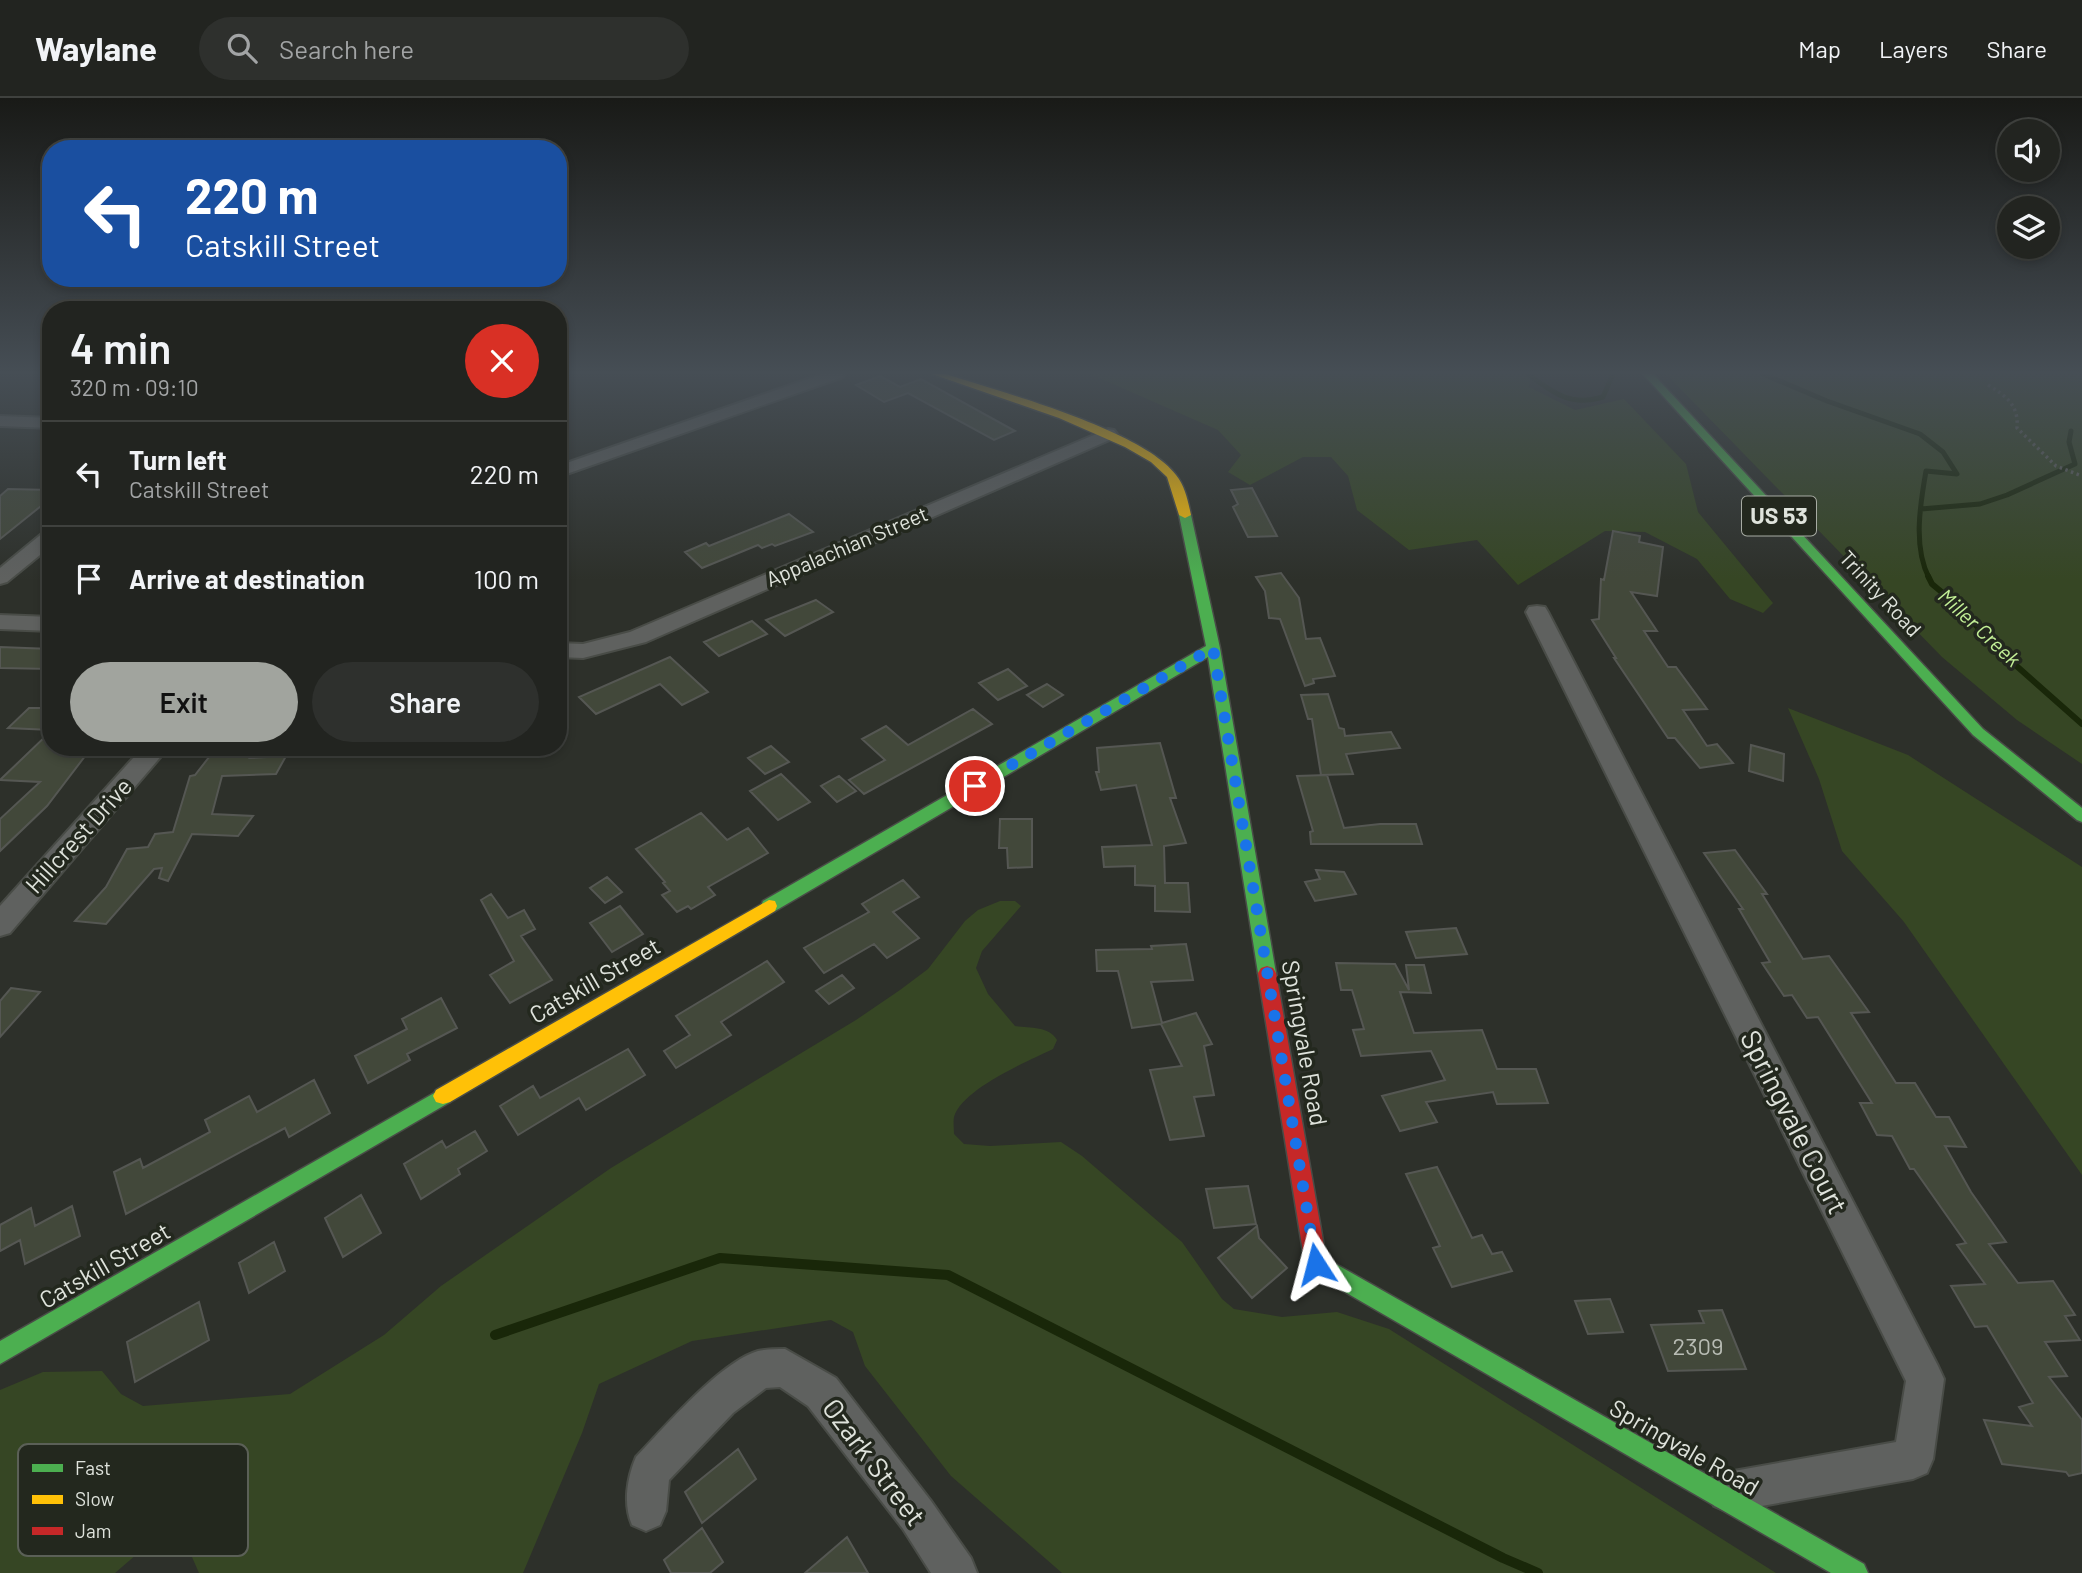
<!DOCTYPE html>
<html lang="en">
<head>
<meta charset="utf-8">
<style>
	body { margin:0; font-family:Barlow,sans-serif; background:#2e302d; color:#f1f3f6; height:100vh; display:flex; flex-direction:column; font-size:26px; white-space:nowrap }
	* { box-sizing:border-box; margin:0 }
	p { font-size:23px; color:#a2a4a5 }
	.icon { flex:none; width:38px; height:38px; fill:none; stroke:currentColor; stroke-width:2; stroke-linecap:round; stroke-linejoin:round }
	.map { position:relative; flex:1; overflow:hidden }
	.drawer { position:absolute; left:42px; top:203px; width:525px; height:455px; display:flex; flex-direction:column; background:#222420; border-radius:28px; box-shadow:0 4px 10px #0003,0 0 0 2px #3f413e }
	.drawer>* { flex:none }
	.top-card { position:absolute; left:42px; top:42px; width:525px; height:147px; border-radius:28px; box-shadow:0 4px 10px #0003,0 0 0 2px #3f413e; background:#1a4fa0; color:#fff; overflow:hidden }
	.fabs { position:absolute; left:1997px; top:21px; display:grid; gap:14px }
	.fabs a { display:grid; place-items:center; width:63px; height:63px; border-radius:50%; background:#222420; box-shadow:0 4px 10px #0003,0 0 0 2px #3f413e; font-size:35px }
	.pin { position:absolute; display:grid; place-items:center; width:60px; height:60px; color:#fff; margin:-30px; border:4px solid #fff; border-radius:50%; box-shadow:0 2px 7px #0007 }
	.me { position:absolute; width:77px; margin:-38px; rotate:351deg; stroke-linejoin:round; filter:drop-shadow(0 0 5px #0008) }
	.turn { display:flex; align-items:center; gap:24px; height:147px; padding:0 28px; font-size:32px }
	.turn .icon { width:91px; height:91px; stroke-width:2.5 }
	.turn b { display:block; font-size:49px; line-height:60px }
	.round { display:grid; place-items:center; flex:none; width:74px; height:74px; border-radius:37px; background:#2e302d }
	.overview { display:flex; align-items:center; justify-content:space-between; height:119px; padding:0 28px }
	h1 { font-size:42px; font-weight:600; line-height:52px }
	.action { display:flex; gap:14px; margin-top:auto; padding:14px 28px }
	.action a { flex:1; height:80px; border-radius:42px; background:#a1a49e; color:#111; font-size:28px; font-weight:600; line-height:80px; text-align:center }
	.action a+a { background:#2e302d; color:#f1f3f6 }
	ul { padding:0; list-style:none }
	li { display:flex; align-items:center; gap:21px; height:105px; padding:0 28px; border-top:2px solid #3f413e }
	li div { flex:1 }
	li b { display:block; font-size:26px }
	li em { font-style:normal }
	header { display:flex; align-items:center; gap:42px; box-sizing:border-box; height:98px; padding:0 35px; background:#222420; border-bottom:2px solid #3f413e }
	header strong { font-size:33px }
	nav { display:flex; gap:38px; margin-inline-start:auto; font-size:24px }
	.search { width:490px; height:63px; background:#2e302d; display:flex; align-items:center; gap:18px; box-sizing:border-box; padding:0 24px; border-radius:38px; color:#a2a4a5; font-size:26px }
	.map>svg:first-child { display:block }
	.green { fill:#364624 }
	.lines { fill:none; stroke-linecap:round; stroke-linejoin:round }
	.stream-far2 { stroke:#192709; stroke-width:5 }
	.stream-far1 { stroke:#192709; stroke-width:6 }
	.stream { stroke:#192709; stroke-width:10 }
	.building { fill:#42483a; stroke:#555753; stroke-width:2 }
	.street-casing { stroke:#494c47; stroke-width:4 }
	.fast-casing { stroke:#494c47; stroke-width:3 }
	.slow-casing { stroke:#494c47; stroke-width:3 }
	.jam-casing { stroke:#494c47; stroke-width:3 }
	.path { stroke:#60615f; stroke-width:3.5; stroke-dasharray:2.5 3.5; stroke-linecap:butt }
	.street { fill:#5f615f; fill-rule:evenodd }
	.fast { fill:#4caf50; fill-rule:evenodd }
	.slow { fill:#ffc107; fill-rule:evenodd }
	.jam { fill:#c62828; fill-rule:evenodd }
	.route { stroke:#1a73e8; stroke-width:12; stroke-dasharray:0 21.6 }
	.labels { text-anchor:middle; stroke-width:7; stroke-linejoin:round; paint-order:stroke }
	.far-street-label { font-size:21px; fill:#dfe3dc; stroke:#23281e }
	.far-water-label { font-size:21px; font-style:italic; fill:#c3f097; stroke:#23281e }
	.shield { fill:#23281e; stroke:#a7aba3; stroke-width:2 }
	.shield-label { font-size:23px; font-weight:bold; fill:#dfe3dc }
	.street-label { font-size:24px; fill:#dfe3dc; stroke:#23281e }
	.near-number-label { font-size:24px; fill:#b8bcb4 }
	.near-street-label { font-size:28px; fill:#dfe3dc; stroke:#23281e }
	.key { fill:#23281e; stroke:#5b6057; stroke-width:2 }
	.key-label { font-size:19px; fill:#dfe3dc }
</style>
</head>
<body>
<header>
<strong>Waylane</strong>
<div class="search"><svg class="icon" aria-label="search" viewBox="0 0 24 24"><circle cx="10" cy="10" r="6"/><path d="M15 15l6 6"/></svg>Search here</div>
<nav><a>Map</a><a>Layers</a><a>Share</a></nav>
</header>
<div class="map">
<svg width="2082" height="1475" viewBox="0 0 2082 1475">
	<rect width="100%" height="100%" fill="#2d302a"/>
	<path class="green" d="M1090,276H1531L1529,289L1575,312L1624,301L1686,366L1698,414L1773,505L1763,515L1730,501L1697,461L1645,434L1605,433L1518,487L1477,442L1409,452L1357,412L1348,378L1331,359H1303L1250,387L1228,374L1241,357L1218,332Z
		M1666,276H2082V666L2017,622L1942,559Z
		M1788,610L1908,657L2082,769V1077L1904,824L1842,753L1819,681Z
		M1000,803H1015L1021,808L982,853L976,870L988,896L1015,928C1029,930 1050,928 1057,942L1053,951C1028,963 962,991 954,1019C953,1024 954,1031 954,1036L964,1046L990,1048L1061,1044L1082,1058L1182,1144L1222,1201L1234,1211L1282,1219L1337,1214L1389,1231L1776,1475H1062L951,1378L865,1268L853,1234L831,1222L692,1243L599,1286L582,1335L523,1475H199L192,1459L144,1450L115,1475H0V1292L43,1274L102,1273L121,1296L143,1308L290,1296L384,1237L441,1188L611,1070L856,922L900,892L928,871L965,823L978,812Z"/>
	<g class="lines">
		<path class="stream-far2" d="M1528,276C1553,295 1571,309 1603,299L1613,276
			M1763,276L1827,303L1920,336L1943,354L1957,376L1926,373C1920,407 1913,449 1929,480
			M1921,411L1980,406L2007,397L2075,366L2069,344L2071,333"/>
		<path class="stream-far1" d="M1928,478L1932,486L1962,511L1994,548L2082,626"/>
		<path class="stream" d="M495,1237L720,1160L948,1177L1503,1460L1538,1475"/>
	</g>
	<path class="building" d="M880,278L900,289L921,281L1015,333L994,342L908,295L884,304L856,287Z
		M1252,390L1277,438L1248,439L1233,409L1238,406L1231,392Z
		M8,391L51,392V400L0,441V398Z
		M789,416L813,434L775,448L772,446L762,450L758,447L702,470L685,454L706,445L709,448Z
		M1613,433L1640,438L1639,444L1663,449L1657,498L1631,494L1657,533H1644L1668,569H1676L1707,611L1683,612L1707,648L1717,646L1733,665L1700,670L1675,640H1668L1614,560H1616L1592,522L1599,521L1601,481L1604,482Z
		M1281,475L1299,500L1306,541L1320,540L1335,578L1313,581L1314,585L1305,588L1280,521L1269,520L1265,493L1256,479Z
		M816,502L833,514L785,538L766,522Z
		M752,523L767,536L719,558L704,544Z
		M0,549L51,551V571L0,570Z
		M670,559L708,594L682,607L660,586L596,616L579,599Z
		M1008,571L1027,588L998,602L979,585Z
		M1047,586L1063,597L1043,609L1027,597Z
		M1328,596L1339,630L1344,631L1345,638L1391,634L1400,650L1346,656L1353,676L1321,677L1312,621H1308L1301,597Z
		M29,610H51V632L8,630Z
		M973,611L992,626L864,696L849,682L885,662L862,641L886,628L908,647Z
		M51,633V649H92L47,708L0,753V721L40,684L0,682Z
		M1160,645L1176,700H1170L1186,745L1164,748L1165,785H1188L1190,814L1155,813V788L1135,787V768L1104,769L1102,749L1152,747L1136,687L1101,692L1096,674H1099L1097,650Z
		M1751,647L1784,656L1783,683L1749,673Z
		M771,648L789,664L765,676L748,660Z
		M217,649H258L250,660L286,658L276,676L222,678L212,716L253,718L238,738L192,736L168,783L159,780L162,770L154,771L106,826L75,823L106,789L127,751L148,749L155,736L173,734L190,678L195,677Z
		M781,676L810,704L778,722L750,693Z
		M1327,677L1344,730L1380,726H1416L1422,746H1311L1310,734L1313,733L1297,678Z
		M839,678L856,693L837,704L821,688Z
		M701,715L727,742L748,730L768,755L708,789L715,797L691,811L688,808L677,814L662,797L670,793L663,785L665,784L636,751Z
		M1000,721H1032V769L1008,770L1007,750H999Z
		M1735,752L1767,796H1762L1803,861L1829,858L1869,914L1851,915L1896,985H1915L1936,1019H1949L1966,1049L1945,1048L1971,1094L2006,1144L1989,1146L2018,1185L2053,1183L2075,1217L2065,1218L2080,1242L2045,1244L2067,1278L2049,1279L2082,1322V1375L2069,1378L2066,1374L2002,1366L1984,1322L2032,1328L2019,1309L2033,1305L1987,1228L1975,1229L1951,1188L1985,1186L1957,1147L1966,1145L1914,1071H1910L1892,1038L1877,1037L1860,1005H1872L1818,919L1807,920L1792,897L1784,898L1762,865L1770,864L1739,811H1743L1704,755Z
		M1316,772L1344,774L1356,796L1315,803L1305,784L1320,781Z
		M607,779L622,794L605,805L590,790Z
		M903,782L919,799L893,814L919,840L887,860L874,846L824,875L804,850L869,814L862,806Z
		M491,796L508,820L524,812L535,831L521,838L552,882L510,905L490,877L514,863L481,802Z
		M620,808L643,836L612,854L590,825Z
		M1456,830L1467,856L1416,860L1406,834Z
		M1186,846L1193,882L1151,884L1162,925L1196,915L1212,946L1204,948L1214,997L1194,999L1204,1038L1170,1042L1150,972L1182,968L1161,926L1132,930L1118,873H1097L1096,852L1152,851L1151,848Z
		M767,863L784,884L721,924L731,937L676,970L664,953L690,937L676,918Z
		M1336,865L1395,866L1409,892L1406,867H1424L1431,895L1400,894L1414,935L1482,932L1497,971H1536L1548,1005L1497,1006L1493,994L1426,1004L1437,1024L1400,1033L1382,998L1445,982L1431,953L1361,958L1353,932L1364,931L1352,892H1341Z
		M842,877L854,890L829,906L816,893Z
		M11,890L40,894L0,939V903Z
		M441,900L457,930L407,956L410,962L368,985L355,958L407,931L402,921Z
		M628,951L645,977L586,1012L579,1000L518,1037L500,1008L533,988L540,1000Z
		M314,982L330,1015L289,1039L285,1030L126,1116L114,1074L140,1061L143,1070L210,1034L205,1022L249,998L257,1014Z
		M475,1033L487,1053L458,1071L460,1076L421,1101L404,1066L442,1043L446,1050Z
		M1437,1069L1472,1140L1482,1137L1492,1156L1502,1154L1512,1173L1452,1189L1433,1150L1440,1148L1406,1076Z
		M1248,1088L1256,1126L1214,1130L1206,1091Z
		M361,1097L381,1135L343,1159L325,1120Z
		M72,1108L80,1138L25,1166L20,1142L0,1153V1127L31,1110L35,1128Z
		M1257,1128L1259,1140L1287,1170L1252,1200L1218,1160Z
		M274,1144L285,1173L249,1195L239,1165Z
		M1610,1201L1623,1234L1588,1236L1575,1203Z
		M199,1204L209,1242L135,1284L127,1244Z
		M1722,1212L1746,1271L1668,1273L1651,1227L1704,1225L1699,1213Z
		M738,1351L756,1381L702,1425L685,1394Z
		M702,1430L723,1464L710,1475H671L664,1462Z
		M847,1439L868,1475H805Z"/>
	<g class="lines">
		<defs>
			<path id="street" d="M822,276H845L843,279L558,379V368Z
				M0,318L51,320V330L0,328Z
				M1108,331L1114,332L1117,336L1114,340L646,544L583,560L558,559V545L583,546L630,534Z
				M51,432V448L7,484L0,486V470L44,434Z
				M1537,508L1545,509L1548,514L1938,1268L1944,1281L1933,1361L1927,1375L1913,1381L1728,1414L1714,1408L1708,1394L1714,1380L1728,1374L1896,1344L1906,1283L1526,514L1529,509Z
				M0,517L51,519V533L0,531Z
				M143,649H169L10,835L0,838V808Z
				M785,1251L836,1280L931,1403L971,1460L977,1475H931L903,1431L808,1308L780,1289L766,1290L733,1315L669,1382L666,1413L660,1427L646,1433L632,1427C623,1406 627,1380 636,1359C664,1330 720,1264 758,1253C766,1251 776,1251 785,1251Z"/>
			<path id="fast" d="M1643,276H1653L1983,631L2082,710V724L2077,722L1973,637Z
				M1185,414L1191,417L1220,550L1276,875L1273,880L1267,882L1261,880L1258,875L1208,559L775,813H763L761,808L763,803L1206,548L1179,417Z
				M443,990L450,992L453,998L450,1004L0,1266V1243Z
				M1327,1161L1864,1466L1868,1475H1831L1319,1179L1316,1172L1319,1165Z"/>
			<path id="slow" d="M932,276H946C1001,294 1143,332 1176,377C1185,388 1188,403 1191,417L1185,420L1179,417L1167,379L1151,364L1125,349L1059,320Z
				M769,802L775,803L777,808L775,813L450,1004L443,1006L436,1004L433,998L436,992Z"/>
			<path id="jam" d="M1267,868L1273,870L1276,875L1326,1160L1335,1165L1338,1172L1335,1179L1327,1183L1308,1173L1305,1166L1258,875L1261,870Z"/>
		</defs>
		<use href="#street" class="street-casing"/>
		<use href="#fast" class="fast-casing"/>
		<use href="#slow" class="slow-casing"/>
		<use href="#jam" class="jam-casing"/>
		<path class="path" d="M1988,287C2006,298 2019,307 2017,330L2056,368L2082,378"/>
		<use href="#street" class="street"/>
		<use href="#fast" class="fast"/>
		<use href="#slow" class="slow"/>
		<use href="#jam" class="jam"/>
	</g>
	<linearGradient id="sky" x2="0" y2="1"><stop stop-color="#191a17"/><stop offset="0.57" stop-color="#464e55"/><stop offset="1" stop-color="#464e55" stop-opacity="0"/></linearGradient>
	<rect width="2082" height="482" fill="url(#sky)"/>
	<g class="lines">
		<path class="route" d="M975,688L1213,550L1316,1166"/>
	</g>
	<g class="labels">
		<g class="far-street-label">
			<text transform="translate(847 449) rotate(-23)" y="7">Appalachian Street</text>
			<text transform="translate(1880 496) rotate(47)" y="7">Trinity Road</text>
		</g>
		<g class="far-water-label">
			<text transform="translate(1979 530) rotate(43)" y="7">Miller Creek</text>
		</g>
		<rect class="shield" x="1742" y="398.5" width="74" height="39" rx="5"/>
		<g class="shield-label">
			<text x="1779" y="426">US 53</text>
		</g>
		<g class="street-label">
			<text transform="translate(79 738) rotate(-48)" y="8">Hillcrest Drive</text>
			<text transform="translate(595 883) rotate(-30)" y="8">Catskill Street</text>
			<text transform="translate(1304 945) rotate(80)" y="8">Springvale Road</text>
			<text transform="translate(105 1168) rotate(-30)" y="8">Catskill Street</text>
			<text transform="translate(1684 1350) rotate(30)" y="8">Springvale Road</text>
		</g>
		<g class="near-number-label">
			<text x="1698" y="1257">2309</text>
		</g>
		<g class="near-street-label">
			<text transform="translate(1794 1024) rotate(63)" y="10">Springvale Court</text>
			<text transform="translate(874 1364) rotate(53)" y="10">Ozark Street</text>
		</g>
	</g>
	<rect x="18" y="1346" width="230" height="112" rx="10" class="key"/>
	<rect x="32" y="1366" width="31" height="8" fill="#4caf50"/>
	<rect x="32" y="1397" width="31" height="9" fill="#ffc107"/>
	<rect x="32" y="1429" width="31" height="8" fill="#c62828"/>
	<g class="key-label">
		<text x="75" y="1377">Fast</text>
		<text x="75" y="1408">Slow</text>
		<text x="75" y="1440">Jam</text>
	</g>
</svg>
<div class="fabs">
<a><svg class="icon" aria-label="sound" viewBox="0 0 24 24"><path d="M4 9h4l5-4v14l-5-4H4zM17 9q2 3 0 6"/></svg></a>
<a><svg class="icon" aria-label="layers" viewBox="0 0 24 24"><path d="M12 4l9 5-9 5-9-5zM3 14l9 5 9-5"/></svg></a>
</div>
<div class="pin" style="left:975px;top:688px;background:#d93025"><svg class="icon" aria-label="arrive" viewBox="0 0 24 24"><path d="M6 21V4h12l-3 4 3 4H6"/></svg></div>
<svg class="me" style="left:1316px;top:1166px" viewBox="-20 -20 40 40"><path d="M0-17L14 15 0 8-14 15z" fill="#1a73e8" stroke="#fff" stroke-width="4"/></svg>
<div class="top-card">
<div class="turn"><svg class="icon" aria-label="left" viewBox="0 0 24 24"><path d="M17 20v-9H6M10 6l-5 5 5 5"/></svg><div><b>220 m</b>Catskill Street</div></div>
</div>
<section class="drawer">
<div class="overview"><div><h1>4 min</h1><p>320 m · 09:10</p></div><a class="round" style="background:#d93025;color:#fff"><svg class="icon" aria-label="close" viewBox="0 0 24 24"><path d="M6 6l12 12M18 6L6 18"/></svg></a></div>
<ul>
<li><svg class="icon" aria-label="left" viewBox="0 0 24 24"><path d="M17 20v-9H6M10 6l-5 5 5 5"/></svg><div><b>Turn left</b><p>Catskill Street</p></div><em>220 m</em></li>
<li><svg class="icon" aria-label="arrive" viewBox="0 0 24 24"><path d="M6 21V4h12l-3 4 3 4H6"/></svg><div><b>Arrive at destination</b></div><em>100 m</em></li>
</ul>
<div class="action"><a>Exit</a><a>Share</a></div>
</section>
</div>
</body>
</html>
